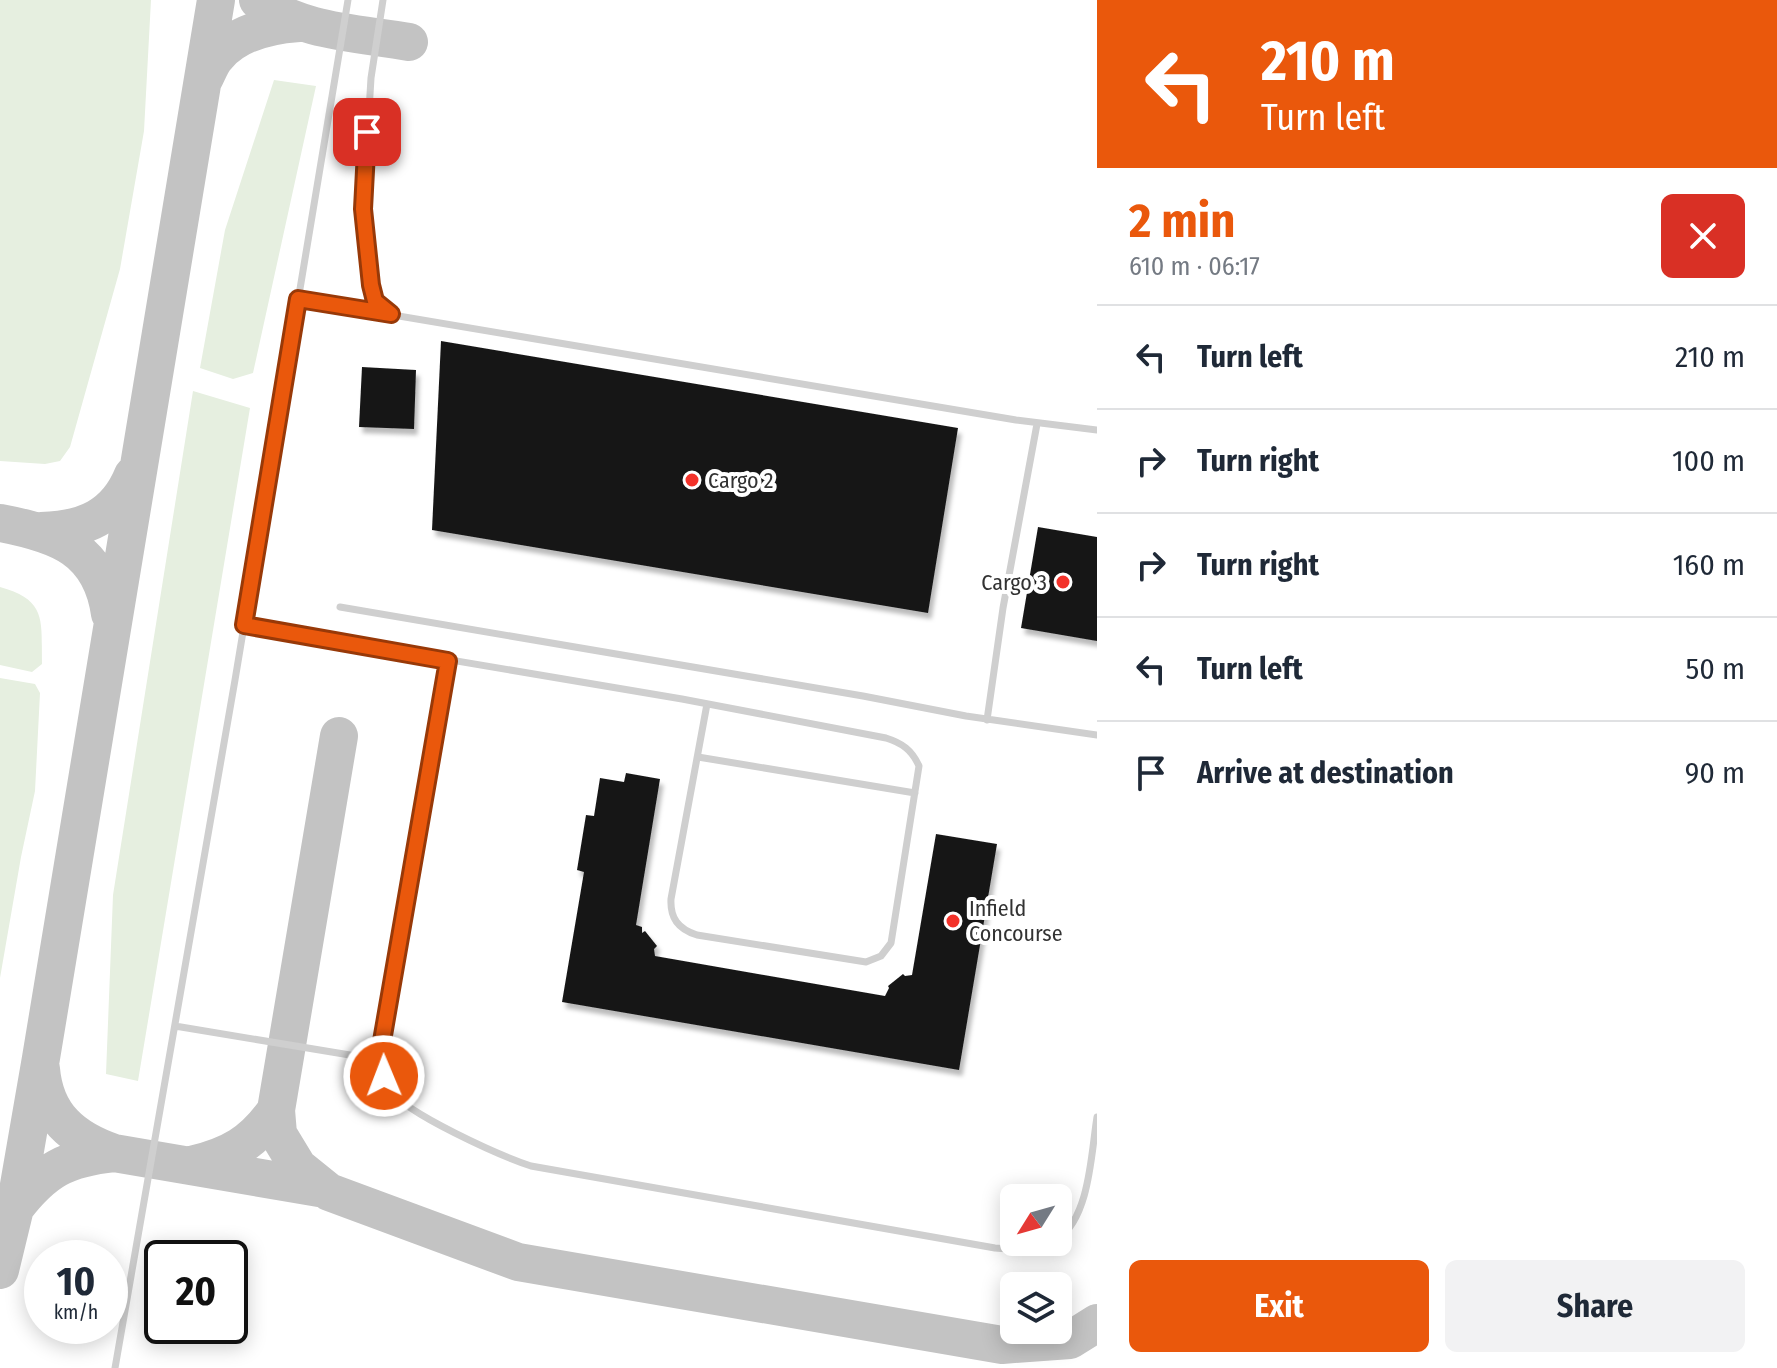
<!DOCTYPE html>
<html lang="en">
<head>
<meta charset="utf-8">
<style>
	body { margin:0; font-family:"Fira Sans Condensed",sans-serif; background:#f2f2f3; color:#1f2937; height:100vh; display:flex; flex-direction:column; font-size:30px; white-space:nowrap }
	* { box-sizing:border-box; margin:0 }
	p { font-size:26px; color:#747a83 }
	.icon { flex:none; width:44px; height:44px; fill:none; stroke:currentColor; stroke-width:2; stroke-linecap:round; stroke-linejoin:round }
	.map { position:relative; flex:1; overflow:hidden }
	.drawer { display:flex; flex-direction:column; background:#fff; width:680px }
	.drawer>* { flex:none }
	.hud { background:#ea580c; color:#fff; overflow:hidden }
	.needle { width:52px; rotate:233deg }
	.controls { position:absolute; left:1000px; top:1184px; display:grid; gap:16px }
	.controls a { display:grid; place-items:center; width:72px; height:72px; border-radius:12px; background:#fff; box-shadow:0 4px 20px #0003; font-size:40px }
	.speed { position:absolute; left:24px; top:1240px; display:flex; gap:16px; font-size:40px; font-weight:700; text-align:center }
	.speed>* { display:grid; place-content:center; width:104px; height:104px; border-radius:50%; background:#fff; box-shadow:0 4px 20px #0003; line-height:1 }
	.speed small { font-size:20px; font-weight:400 }
	.speed .limit { border:4px solid #111; border-radius:12px; background:#fff; color:#111 }
	.pin { position:absolute; display:grid; place-items:center; width:68px; height:68px; color:#fff; margin:-34px; border-radius:16px; box-shadow:0 4px 12px #0006 }
	.me { position:absolute; width:88px; margin:-44px; rotate:359deg; stroke-linejoin:round; filter:drop-shadow(0 0 6px #0008) }
	.turn { display:flex; align-items:center; gap:28px; height:168px; padding:0 32px; font-size:36px }
	.turn .icon { width:104px; height:104px; stroke-width:2.5 }
	.turn b { display:block; font-size:56px; line-height:68px }
	.round { display:grid; place-items:center; flex:none; width:84px; height:84px; border-radius:12px; background:#f2f2f3 }
	.head { display:flex; align-items:center; justify-content:space-between; height:136px; padding:0 32px }
	h1 { font-size:48px; font-weight:700; line-height:60px; color:#ea580c }
	.button { display:flex; gap:16px; margin-top:auto; padding:16px 32px }
	.button a { flex:1; height:92px; border-radius:12px; background:#ea580c; color:#fff; font-size:32px; font-weight:700; line-height:92px; text-align:center }
	.button a+a { background:#f2f2f3; color:#1f2937 }
	ul { padding:0; list-style:none }
	li { display:flex; align-items:center; gap:24px; height:104px; padding:0 32px; border-top:2px solid #e0e1e3 }
	li div { flex:1 }
	li b { display:block; font-size:30px }
	li em { font-style:normal }
	main { display:flex; flex:1; min-height:0 }
	.map>svg:first-child { display:block }
	.green { fill:#e6efe0 }
	.lines { fill:none; stroke-linecap:round; stroke-linejoin:round }
	.taxiway { stroke:#c3c3c3; stroke-width:38 }
	.building { fill:#191919; filter:url(#shadow) }
	.lane { stroke:#cfcfcf; stroke-width:7 }
	.route-casing { stroke:#983908; stroke-width:20 }
	.route { stroke:#ea580c; stroke-width:14 }
	.poi-dot { fill:#f3322a; stroke:#fff; stroke-width:3 }
	.labels { text-anchor:middle; stroke-width:8; stroke-linejoin:round; paint-order:stroke }
	.poi-label { font-size:22px; fill:#323232; stroke:#fff; text-anchor:start }
</style>
</head>
<body>
<main>
<div class="map">
<svg width="1097" height="1368" viewBox="0 0 1097 1368">
	<defs>
		<filter id="shadow"><feDropShadow dx="3.5" dy="6" stdDeviation="2" flood-color="#0004"/></filter>
	</defs>
	<rect width="100%" height="100%" fill="#fff"/>
	<path class="green" d="M0,0H151L144,131L120,269L70,447L60,461L45,464L0,461Z
		M274,80L316,86L253,373L233,379L200,368L225,230Z
		M193,391L250,408L138,1081L106,1074L113,895Z
		M0,587C48,600 41,622 42,664L32,672L0,665Z
		M0,678L35,684L40,693L35,791L21,857L0,978Z"/>
	<g class="lines">
		<path class="taxiway" d="M258,0C300,32 358,33 409,42
			M204,79C208,72 211,62 217,56C237,32 270,25 299,23
			M0,523C58,534 101,549 110,614
			M41,531C84,530 116,517 133,475
			M339,736L276,1110L278,1134L298,1167L329,1192L518,1262L1002,1345L1070,1340L1097,1323
			M41,1069C45,1116 73,1139 114,1153L325,1189
			M191,1165C230,1156 253,1143 276,1110
			M15,1208C44,1170 66,1158 114,1153
			M0,1270L15,1208L41,1058L216,0"/>
	</g>
	<path class="building" d="M441,341L958,428L928,613L432,530Z
		M362,367L416,370L414,429L359,427Z
		M1038,527L1097,537V641L1021,628Z
		M626,773L660,779L636,925L642,927V933L645,931L657,946L654,949L655,956L885,996L889,988L888,986L903,974L905,976L912,975L936,834L997,844L959,1070L562,1002L584,872L577,870L586,815L594,816L600,778L624,782Z"/>
	<g class="lines">
		<path class="lane" d="M383,0L371,78L363,209L371,285L375,301L389,313
			M298,299L1016,420L1097,430
			M340,607L863,696L966,716L1097,735
			M244,625L682,699L886,738C902,743 912,750 919,766L891,943L881,956L866,962L697,935C678,929 670,918 671,899L707,704
			M448,661L382,1041C380,1058 380,1074 389,1089C406,1114 501,1156 531,1166L995,1248L1034,1251L1053,1242
			M987,720L1003,608L1037,424
			M698,757L915,793
			M175,1026L380,1060
			M1058,1239C1090,1216 1091,1154 1097,1117
			M115,1368L235,680L348,0"/>
	</g>
	<g class="lines">
		<defs>
			<path id="route" d="M367,132L363,209L371,285L375,301L391,314L298,299L244,625L448,661L382,1041L380,1060L384,1076"/>
		</defs>
		<use href="#route" class="route-casing"/>
		<use href="#route" class="route"/>
	</g>
	<g class="poi-dot">
		<circle cx="692" cy="480" r="8"/>
		<circle cx="1063" cy="582" r="8"/>
		<circle cx="953" cy="921" r="8"/>
	</g>
	<g class="labels">
		<g class="poi-label">
			<text x="708" y="488">Cargo 2</text>
			<text x="1047" y="590" text-anchor="end">Cargo 3</text>
			<text x="969" y="916">Infield<tspan x="969" dy="25">Concourse</tspan></text>
		</g>
	</g>
</svg>
<div class="controls">
<a><svg class="needle" viewBox="-14 -14 28 28"><path d="M0-13l5 13h-10z" fill="#e53935"/><path d="M0 13l5-13h-10z" fill="#747a83"/></svg></a>
<a><svg class="icon" aria-label="layers" viewBox="0 0 24 24"><path d="M12 4l9 5-9 5-9-5zM3 14l9 5 9-5"/></svg></a>
</div>
<div class="speed"><div>10<small>km/h</small></div><div class="limit">20</div></div>
<div class="pin" style="left:367px;top:132px;background:#d93025"><svg class="icon" aria-label="arrive" viewBox="0 0 24 24"><path d="M6 21V4h12l-3 4 3 4H6"/></svg></div>
<svg class="me" style="left:384px;top:1076px" viewBox="-20 -20 40 40"><circle r="17" fill="#ea580c" stroke="#fff" stroke-width="3"/><path d="M0-11L8 9 0 5-8 9z" fill="#fff"/></svg>
</div>
<section class="drawer">
<div class="hud">
<div class="turn"><svg class="icon" aria-label="left" viewBox="0 0 24 24"><path d="M17 20v-9H6M10 6l-5 5 5 5"/></svg><div><b>210 m</b>Turn left</div></div>
</div>
<div class="head"><div><h1>2 min</h1><p>610 m · 06:17</p></div><a class="round" style="background:#d93025;color:#fff"><svg class="icon" aria-label="close" viewBox="0 0 24 24"><path d="M6 6l12 12M18 6L6 18"/></svg></a></div>
<ul>
<li><svg class="icon" aria-label="left" viewBox="0 0 24 24"><path d="M17 20v-9H6M10 6l-5 5 5 5"/></svg><div><b>Turn left</b></div><em>210 m</em></li>
<li><svg class="icon" aria-label="right" viewBox="0 0 24 24"><path d="M7 20v-9h11M14 6l5 5-5 5"/></svg><div><b>Turn right</b></div><em>100 m</em></li>
<li><svg class="icon" aria-label="right" viewBox="0 0 24 24"><path d="M7 20v-9h11M14 6l5 5-5 5"/></svg><div><b>Turn right</b></div><em>160 m</em></li>
<li><svg class="icon" aria-label="left" viewBox="0 0 24 24"><path d="M17 20v-9H6M10 6l-5 5 5 5"/></svg><div><b>Turn left</b></div><em>50 m</em></li>
<li><svg class="icon" aria-label="arrive" viewBox="0 0 24 24"><path d="M6 21V4h12l-3 4 3 4H6"/></svg><div><b>Arrive at destination</b></div><em>90 m</em></li>
</ul>
<div class="button"><a>Exit</a><a>Share</a></div>
</section>
</main>
</body>
</html>
